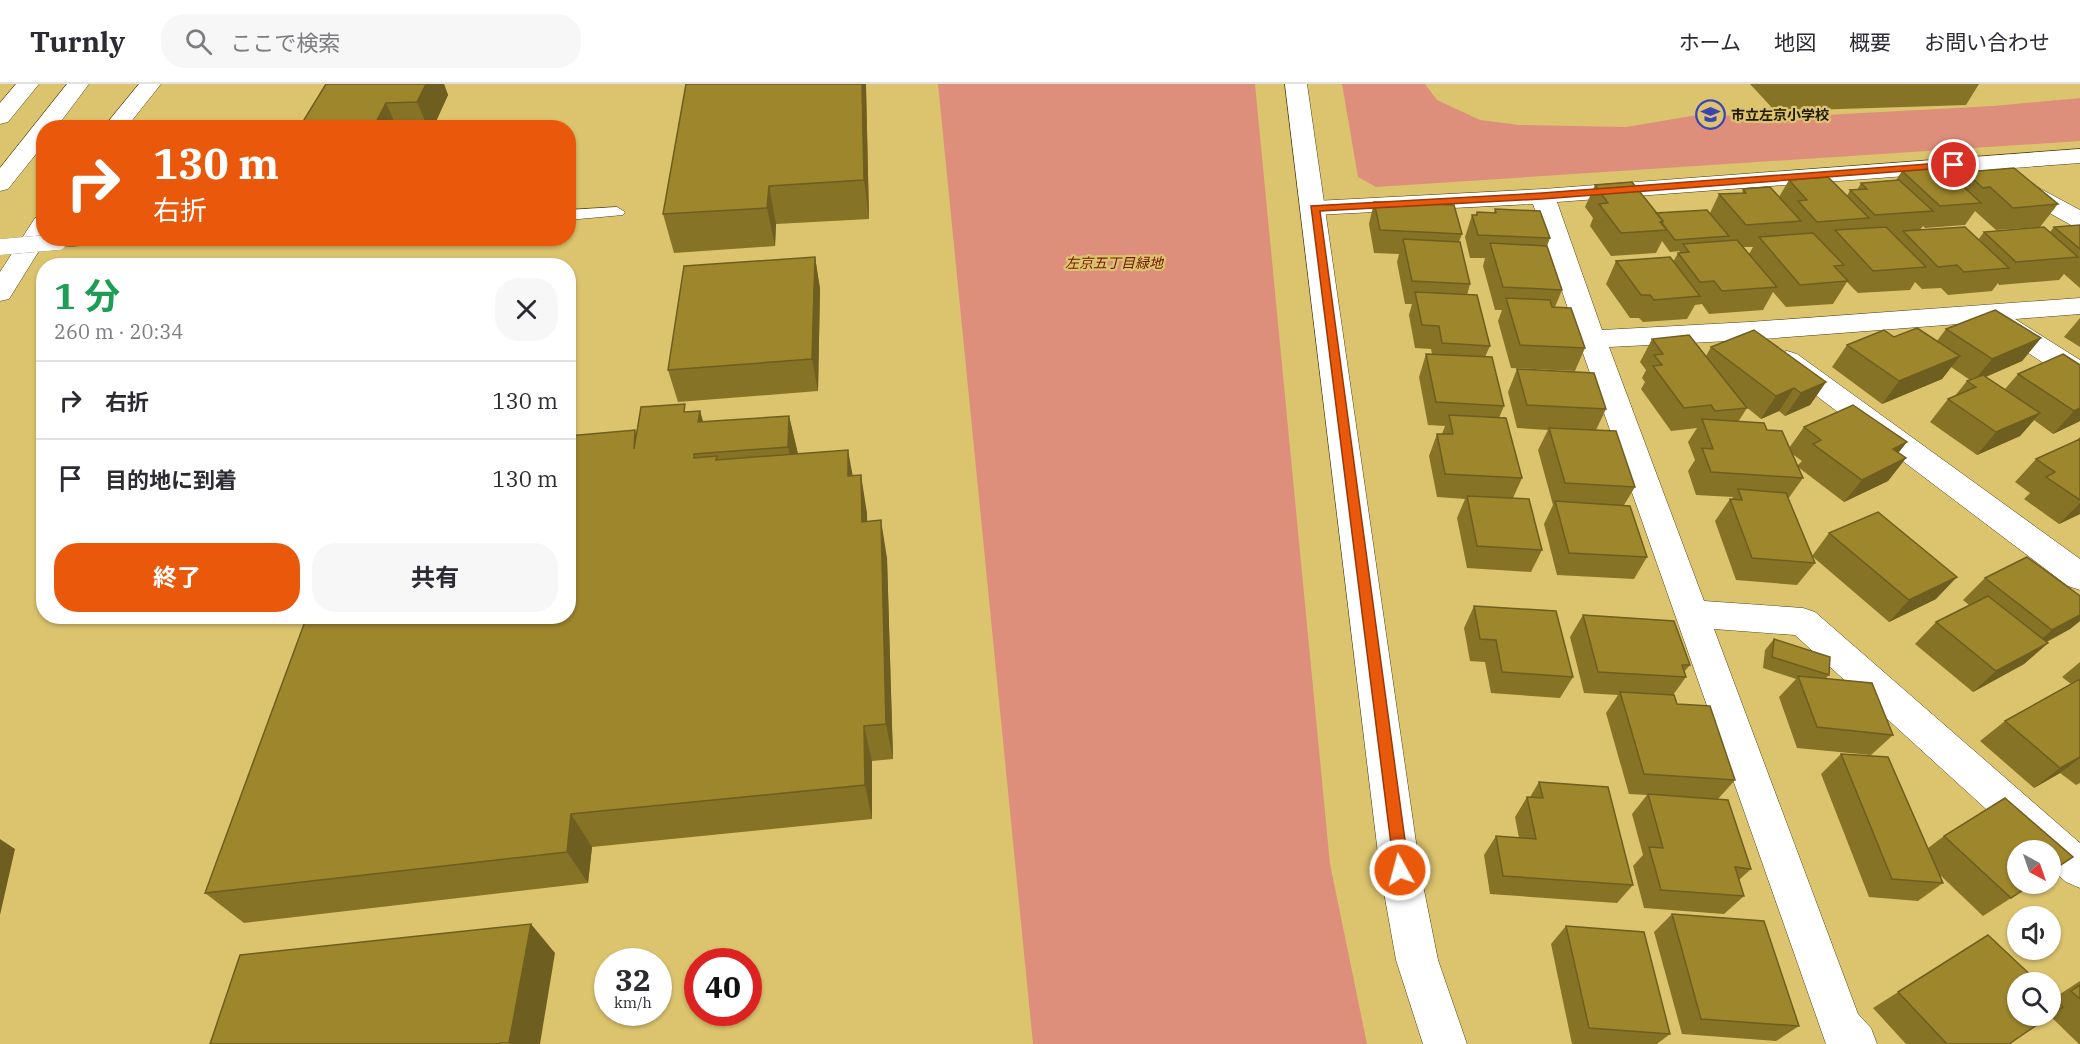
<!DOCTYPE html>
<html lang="ja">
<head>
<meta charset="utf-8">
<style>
	body { margin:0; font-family:"IBM Plex Serif","Noto Sans JP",serif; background:#f7f7f7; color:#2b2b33; height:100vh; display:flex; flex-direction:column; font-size:22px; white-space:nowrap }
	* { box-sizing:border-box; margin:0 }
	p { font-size:20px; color:#7c7c81 }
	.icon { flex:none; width:33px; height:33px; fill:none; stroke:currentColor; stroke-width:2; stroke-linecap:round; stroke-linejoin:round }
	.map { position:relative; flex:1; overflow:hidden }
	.panel { position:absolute; left:36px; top:174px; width:540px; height:366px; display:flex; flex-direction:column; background:#fff; border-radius:24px; box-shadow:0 2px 4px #0004 }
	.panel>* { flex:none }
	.top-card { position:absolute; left:36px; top:36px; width:540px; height:126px; border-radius:24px; box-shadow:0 2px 4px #0004; background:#ea580c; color:#fff; overflow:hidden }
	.needle { width:39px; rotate:140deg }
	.controls { position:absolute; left:2007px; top:756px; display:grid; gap:12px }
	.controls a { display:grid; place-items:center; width:54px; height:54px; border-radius:50%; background:#fff; box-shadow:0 2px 4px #0004; font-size:30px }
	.speed { position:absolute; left:594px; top:864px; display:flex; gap:12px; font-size:30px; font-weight:700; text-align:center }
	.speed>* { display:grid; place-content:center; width:78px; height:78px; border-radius:50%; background:#fff; box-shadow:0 2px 4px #0004; line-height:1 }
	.speed small { font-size:15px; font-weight:400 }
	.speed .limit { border:9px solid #d22; background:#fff; color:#111 }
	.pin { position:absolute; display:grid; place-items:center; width:51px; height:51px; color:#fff; margin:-26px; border:3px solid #fff; border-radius:50%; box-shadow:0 2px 6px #0007 }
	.me { position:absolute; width:66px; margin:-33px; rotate:353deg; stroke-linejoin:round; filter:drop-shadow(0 0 4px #0008) }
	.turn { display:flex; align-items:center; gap:21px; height:126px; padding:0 18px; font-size:27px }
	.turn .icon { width:78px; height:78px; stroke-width:2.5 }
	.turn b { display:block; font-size:42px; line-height:51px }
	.round { display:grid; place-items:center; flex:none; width:63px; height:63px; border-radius:24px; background:#f7f7f7 }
	.overview { display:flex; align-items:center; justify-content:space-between; height:102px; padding:0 18px }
	h1 { font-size:36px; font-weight:700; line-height:45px; color:#1e9e55 }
	.button { display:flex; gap:12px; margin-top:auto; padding:12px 18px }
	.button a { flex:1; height:69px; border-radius:24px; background:#ea580c; color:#fff; font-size:24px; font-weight:700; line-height:69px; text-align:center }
	.button a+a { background:#f7f7f7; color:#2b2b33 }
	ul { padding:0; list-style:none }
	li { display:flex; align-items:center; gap:18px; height:78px; padding:0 18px; border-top:2px solid #e1e1e2 }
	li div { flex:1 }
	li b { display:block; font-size:22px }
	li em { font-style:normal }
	header { display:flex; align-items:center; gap:36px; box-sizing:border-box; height:84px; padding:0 30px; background:#fff; border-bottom:2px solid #e1e1e2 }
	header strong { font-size:28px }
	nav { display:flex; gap:33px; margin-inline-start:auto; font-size:21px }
	.search { width:420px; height:54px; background:#f7f7f7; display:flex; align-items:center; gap:15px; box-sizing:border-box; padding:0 21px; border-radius:24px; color:#7c7c81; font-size:22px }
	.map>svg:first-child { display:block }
	.green { fill:#dd8f7c }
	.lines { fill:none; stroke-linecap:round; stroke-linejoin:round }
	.service-casing { stroke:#4d4112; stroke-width:1 }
	.minor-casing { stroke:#4d4112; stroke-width:1 }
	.tertiary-casing { stroke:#4d4112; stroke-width:1 }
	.trunk-casing { stroke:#4d4112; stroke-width:1 }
	.service { fill:#fff; fill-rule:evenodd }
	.minor { fill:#fff; fill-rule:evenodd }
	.tertiary { fill:#fff; fill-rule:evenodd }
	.trunk { fill:#fff; fill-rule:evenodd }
	.service-bridge-casing { stroke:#4d4112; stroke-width:16; stroke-linecap:butt }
	.service-bridge { stroke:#fff; stroke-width:16 }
	.wall { fill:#877326; fill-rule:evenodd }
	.shaded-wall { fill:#6e5e1f }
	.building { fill:#9d862c; stroke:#6e5e1f; stroke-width:1.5 }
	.route { fill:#ea580c; stroke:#983908; stroke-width:1.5 }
	.labels { text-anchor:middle; stroke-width:4.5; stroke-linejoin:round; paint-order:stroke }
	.far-poi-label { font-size:14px; font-weight:bold; fill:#1f1700; stroke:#dcc46e; text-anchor:start }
	.far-park-label { font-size:14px; font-style:italic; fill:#751400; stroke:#dcc46e }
</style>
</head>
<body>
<header>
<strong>Turnly</strong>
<div class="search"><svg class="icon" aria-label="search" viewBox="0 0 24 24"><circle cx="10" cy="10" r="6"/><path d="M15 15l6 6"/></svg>ここで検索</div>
<nav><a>ホーム</a><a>地図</a><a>概要</a><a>お問い合わせ</a></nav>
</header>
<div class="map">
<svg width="2080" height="960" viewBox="0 0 2080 960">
	<rect width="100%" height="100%" fill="#dcc46e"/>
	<path class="green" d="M938,0H1255L1330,780L1367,960H1033Z
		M1342,0H1425L1437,16L1480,36L1520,41L1626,43L1697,31L1787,33L1993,22L2080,14V57L1376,103L1358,93Z"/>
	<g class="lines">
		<defs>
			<path id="service" d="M617,123L625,128L623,131L568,136V126Z
				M126,154L118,159L58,163L50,158L53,154Z"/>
			<path id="minor" d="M2080,65V79L1557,118L1602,246L1749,238L2080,214V230L2015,235L2080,276V298L2070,296L1988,243L1985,238L1749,256L1609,263L1704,517L1803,524L1815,528L2080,759V804L2066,798L2050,784V766H2031L1795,551L1714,545L1858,930L1871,944L1877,960H1826L1578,255L1533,120L1315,131L1306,129L1303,124L1306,119L1315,117L1543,105Z
				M2016,94L2024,96L2080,126V143L2071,141L2008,106L2004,101L2008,96Z
				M1787,267L1797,270L2080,475V506L2068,502L1777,282L1773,276L1777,270Z"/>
			<path id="tertiary" d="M139,0H161L126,44H103Z
				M1285,0H1307L1420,786L1438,876L1467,960H1423L1396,876L1380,786Z
				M44,132V154H47L9,215L0,217V188L35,134Z"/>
			<path id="trunk" d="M16,0H39L8,38L0,40V19Z
				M67,0H89L56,44H44V60L8,105L0,107V84Z"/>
		</defs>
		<use href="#service" class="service-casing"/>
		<use href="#minor" class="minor-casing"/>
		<use href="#tertiary" class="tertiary-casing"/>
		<use href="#trunk" class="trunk-casing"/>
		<use href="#service" class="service"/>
		<use href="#minor" class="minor"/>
		<use href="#tertiary" class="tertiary"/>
		<use href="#trunk" class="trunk"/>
		<defs>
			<path id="service-bridge" d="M0,163L58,158"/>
		</defs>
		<use href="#service-bridge" class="service-bridge-casing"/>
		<use href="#service-bridge" class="service-bridge"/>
	</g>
	<path class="wall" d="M326,0H444L448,11L433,44H299Z
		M686,0H866L869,135L776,140L775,162L674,169L663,130Z
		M1750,0H1979L1966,21L1775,27Z
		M1902,87L1958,98L1965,88L2058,120L2040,143L1996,146L1975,127L1965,141L1925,144L1923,142L1920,146L1978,156L1984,148H2050L2054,143L2080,141V204L2064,190L2059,196L1999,201L1998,199L1992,207L1948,211L1941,204L1922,205L1915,198L1910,206L1858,209L1847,198L1833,220L1786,223L1773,208L1763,226L1709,230L1702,220L1695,221L1687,235L1643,238L1639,234H1630L1606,200L1616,177L1673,178L1678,169H1679L1680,167L1670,168L1662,157L1656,169L1611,172L1590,142L1593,134L1585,123L1595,101L1656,129H1710L1719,110L1742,109L1743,105L1779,113L1789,96L1847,112L1850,106H1857L1861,99L1896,96ZM1743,163H1753L1749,170Z
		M1374,118L1462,150L1459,158L1470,200L1467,211L1490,262L1485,273L1504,322L1499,334L1522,394L1513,414L1542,466L1531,488L1467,484L1457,434L1465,415L1437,413L1429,372L1437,350H1442L1445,342L1428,341L1419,293L1426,270H1432L1431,265L1415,264L1409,231L1412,220H1405L1397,178L1399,170L1374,169L1369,140Z
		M1495,125L1550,154L1547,162L1562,206L1555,223L1585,264L1575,287L1511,284L1498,237L1502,226H1495L1483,182L1485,174H1470L1465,153L1472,131H1476L1477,128L1494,129Z
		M815,173L820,205L818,307L678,318L668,286Z
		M2080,234V263L2064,253Z
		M1946,245L2041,254L2022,277L1986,293L2005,305L2018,290L2080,281V337L2053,350L2034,336L2020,352L1977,371L1930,338L1948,315L1954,313L1967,297L1970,296L1951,283L1942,295L1882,320L1832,283L1847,261L1894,253L1937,257Z
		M1652,255L1706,272L1711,263L1826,298L1810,321L1785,332L1779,327L1761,335L1745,322L1747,324L1738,338L1767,346L1789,364L1804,343L1898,369L1906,374L1888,397L1844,418L1798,383L1803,394L1788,415L1815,479L1797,501L1736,496L1715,437L1730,415H1732L1733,413L1696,411L1688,387L1695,376L1688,358L1697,344L1671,347L1641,305L1645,298L1642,294L1646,286L1640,278ZM1791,369L1802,377L1797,382Z
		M1517,285L1606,325L1596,346L1635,403L1624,421L1647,473L1634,495L1557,491L1544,440L1553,421L1538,366L1548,346L1517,344L1508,308Z
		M700,327L703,338L789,332L798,370L852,391L867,429V437L887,474L893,675L872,677V735L592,763L588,799L244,839L205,809L635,346L636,350L687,328Z
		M2080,353V430L2059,440L2024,415L2030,409L2015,398L2036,375L2077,356Z
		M1829,449L1936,515L1889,538L1812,472Z
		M1985,494L2080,512V537L2070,545L2047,558L2048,559L2024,580L1973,608L1915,560L1936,538L1969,521L1963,516Z
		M1474,522L1573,593L1560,614L1491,609L1485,578L1470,577L1464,544Z
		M1583,531L1690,581L1684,588L1686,593L1673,611L1677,620L1735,696L1718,715L1751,785L1739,796L1744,812L1724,830L1644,824L1633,782L1643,771L1632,730L1647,711L1629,710L1606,629L1618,611L1584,609L1570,553Z
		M1774,555L1829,591L1825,595L1893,651L1871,671L1797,664L1779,613L1796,595L1763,584L1765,566Z
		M2080,578V699L2076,701L2060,689L2034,704L1980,657L2005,637L2071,600L2062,593Z
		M1841,670L1928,764L1944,752L2033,800L1983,832L1940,791L1943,799L1918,817L1869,813L1821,690Z
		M1539,698L1633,801L1617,819L1490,810L1484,771L1496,752L1519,754L1515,733L1527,713H1530Z
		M1672,830L1799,942L1776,957L1682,950L1654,848Z
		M1566,842L1670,950L1657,960H1572L1551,860Z
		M1988,851L2054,914L2080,897V960H2079L2050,932L2009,960H1906L1873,924Z"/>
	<path class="shaded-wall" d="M416,0H444L448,11L433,44H428L417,18Z
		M862,0H866V4L869,135L864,96Z
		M386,19L397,44H373Z
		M769,102L776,140L775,162L767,124Z
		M815,173L820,205L818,307L812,275Z
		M2041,254L2022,277L1973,298L1992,275Z
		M1960,272L1942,295L1882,320L1899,297Z
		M1826,298L1810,321L1785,332L1801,309Z
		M1794,304L1779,327L1761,335L1776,312Z
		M2080,324V337L2053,350L2074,327Z
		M700,327L711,366L698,338Z
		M2040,329L2020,352L1977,371L1996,348Z
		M789,332L798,370L797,402L788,363Z
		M1907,358L1889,381L1893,365Z
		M848,366L855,404L848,392Z
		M1906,374L1888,397L1844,418L1862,396Z
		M861,391L867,429L868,476L862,438Z
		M2080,419V430L2059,440Z
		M881,436L887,474L893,675L886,640Z
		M1957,493L1936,515L1889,538L1909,516Z
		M2080,531V537L2070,545L2028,567L2052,546Z
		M2048,559L2024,580L1973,608L1996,587Z
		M864,642L872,677V735L865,701Z
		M2080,673V674L2060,689L2034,704L2060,684Z
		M571,730L592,763L588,799L567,768Z
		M0,755L15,765L0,831Z
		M531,840L555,869L540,960H510L509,959Z"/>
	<path class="building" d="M326,0H426L417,18L386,19L373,44H299Z
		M686,0H862L864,96L769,102L767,124L663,130Z
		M1943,84L1981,119L1940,122L1902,87Z
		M2014,84L2058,120L2013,124L1990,103L1983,104L1965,88Z
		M1828,93L1869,134L1817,138L1798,117L1807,116L1789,96Z
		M1899,96L1933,127L1875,131L1850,106L1867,105L1861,99Z
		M1632,98L1663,137L1660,138L1667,146L1621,149L1599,120L1608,119L1595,101Z
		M1770,103L1801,137L1746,141L1719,110L1746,109L1743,105Z
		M1374,118L1454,121L1462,150L1380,146Z
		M1495,125L1540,127L1550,154L1478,151L1472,131H1477V128L1496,129Z
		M1707,126L1729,152L1675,156L1662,139L1663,137L1656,129Z
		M2080,141V165L2054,143Z
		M1886,143L1926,183L1873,187L1835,146Z
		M1965,143L2009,184L1964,188L1957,181L1938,183L1903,147Z
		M2044,143L2078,173L2016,178L1984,148Z
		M1813,149L1844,181L1834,182L1848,197L1800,201L1759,153Z
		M1403,155L1460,158L1470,200L1412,197Z
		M1737,156L1777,203L1722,207L1714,197L1700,198L1678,169L1689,168L1683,160Z
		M1490,159L1547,162L1562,206L1503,203Z
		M815,173L812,275L668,286L684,182Z
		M1670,173L1700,212L1654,216L1650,211H1641L1616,177Z
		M1415,208L1477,211L1490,262L1442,259L1439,242L1422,241Z
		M1506,214L1550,216L1552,223L1571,224L1585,264L1520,261Z
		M1995,226L2041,254L1992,275L1946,245Z
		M1917,244L1960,272L1899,297L1847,261L1884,246L1894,253Z
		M1754,246L1826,298L1801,309L1794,304L1776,312L1711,263Z
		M1689,251L1747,324L1715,327L1711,321L1684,324L1653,282L1662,281L1654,271L1663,270L1652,255Z
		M1426,270L1492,273L1504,322L1436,318Z
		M2063,270L2080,281V324L2074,327L2018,290Z
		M1517,285L1594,289L1606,325L1527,321Z
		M1983,291L2040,329L1996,348L1948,315L1976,303L1967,297Z
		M685,320L684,328L700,327L698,338L789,332L788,363L694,370V374L717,372L716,376L848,366V392L861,391L862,438L881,436L886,640L864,642L865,701L571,730L567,768L205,809L307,532H568V352L635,346L634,365L641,323Z
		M1853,321L1907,358L1893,365L1906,374L1862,396L1813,360L1821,356L1804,343Z
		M1449,331L1506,334L1522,394L1445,390L1437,350H1453Z
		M1702,335L1764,339L1767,346L1782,347L1803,394L1711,388L1702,364L1713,365Z
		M1549,344L1616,347L1635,403L1565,399Z
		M2080,355V416L2046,393L2055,388L2036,375Z
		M1738,405L1786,409L1815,479L1752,474L1730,415L1742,416Z
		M1467,412L1529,415L1542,466L1477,462Z
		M1555,417L1630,422L1647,473L1569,469Z
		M1878,428L1957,493L1909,516L1829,449Z
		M2027,473L2080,512V531L2052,546L1985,494Z
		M1988,512L2048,559L1996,587L1936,538Z
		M1474,522L1556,527L1573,593L1502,588L1496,556L1480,555Z
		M1583,531L1674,537L1690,581H1682L1686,593L1598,588Z
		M1774,555L1830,573L1829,591L1772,573Z
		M1798,592L1872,599L1893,651L1817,643Z
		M2080,595V673L2060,684L2005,637Z
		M1620,608L1674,611L1677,620L1710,622L1735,696L1644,690Z
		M1841,670L1888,673L1943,799L1892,795Z
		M1539,698L1608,703L1633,801L1503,792L1496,752L1536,755L1527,713L1543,714Z
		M1648,710L1728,716L1751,785L1735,783L1744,812L1661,806L1649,763L1663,764Z
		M2005,714L2073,773L2050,788V766H2018V800H2032L2011,814L1944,752Z
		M1672,830L1764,837L1799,942L1701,935Z
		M531,840L509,959H500L499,960H210L240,871Z
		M1566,842L1644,848L1670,950L1589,944Z
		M1988,851L2038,898H2018V932H2050L2009,960H1947L1898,908Z
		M2080,901V915L2071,907Z
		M2050,910L2063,923L2050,931Z"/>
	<path class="route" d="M1954,78L1959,81L1957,83L1542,115L1320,127L1409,786L1406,792L1400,794L1395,792L1311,122L1542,109Z"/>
	<defs>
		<symbol id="school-ring" viewBox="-11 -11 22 22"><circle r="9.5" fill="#dcc46e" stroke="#3c43b7" stroke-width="1.5"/><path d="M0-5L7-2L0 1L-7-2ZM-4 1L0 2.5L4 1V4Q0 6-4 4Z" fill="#3c43b7"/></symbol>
	</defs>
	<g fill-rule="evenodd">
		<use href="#school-ring" x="1694" y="14" width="33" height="33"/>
	</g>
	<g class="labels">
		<g class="far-poi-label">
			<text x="1731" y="36">市立左京小学校</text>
		</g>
		<g class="far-park-label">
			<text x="1114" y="184">左京五丁目緑地</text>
		</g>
	</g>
</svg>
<div class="controls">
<a><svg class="needle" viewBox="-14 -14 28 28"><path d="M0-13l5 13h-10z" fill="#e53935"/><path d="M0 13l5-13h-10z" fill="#7c7c81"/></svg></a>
<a><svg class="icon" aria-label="sound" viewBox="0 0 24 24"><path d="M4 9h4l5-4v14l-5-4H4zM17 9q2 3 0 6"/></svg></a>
<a><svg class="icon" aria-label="search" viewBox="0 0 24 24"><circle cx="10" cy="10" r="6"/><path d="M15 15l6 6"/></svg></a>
</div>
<div class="speed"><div>32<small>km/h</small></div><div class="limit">40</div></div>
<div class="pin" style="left:1954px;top:81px;background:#d93025"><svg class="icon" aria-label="arrive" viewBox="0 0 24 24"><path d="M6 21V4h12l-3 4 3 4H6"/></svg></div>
<svg class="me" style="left:1400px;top:786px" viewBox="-20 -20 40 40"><circle r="17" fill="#ea580c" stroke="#fff" stroke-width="3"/><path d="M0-11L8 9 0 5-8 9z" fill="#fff"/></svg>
<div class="top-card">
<div class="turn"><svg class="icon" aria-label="right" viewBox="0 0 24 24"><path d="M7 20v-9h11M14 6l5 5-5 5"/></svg><div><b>130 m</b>右折</div></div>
</div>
<section class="panel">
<div class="overview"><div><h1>1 分</h1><p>260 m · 20:34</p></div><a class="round"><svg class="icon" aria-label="close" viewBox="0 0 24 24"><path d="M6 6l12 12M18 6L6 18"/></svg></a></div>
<ul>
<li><svg class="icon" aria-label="right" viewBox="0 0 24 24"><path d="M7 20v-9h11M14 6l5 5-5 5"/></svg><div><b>右折</b></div><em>130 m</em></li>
<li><svg class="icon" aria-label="arrive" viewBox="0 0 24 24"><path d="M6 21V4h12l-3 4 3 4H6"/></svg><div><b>目的地に到着</b></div><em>130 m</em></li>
</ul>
<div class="button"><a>終了</a><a>共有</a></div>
</section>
</div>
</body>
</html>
